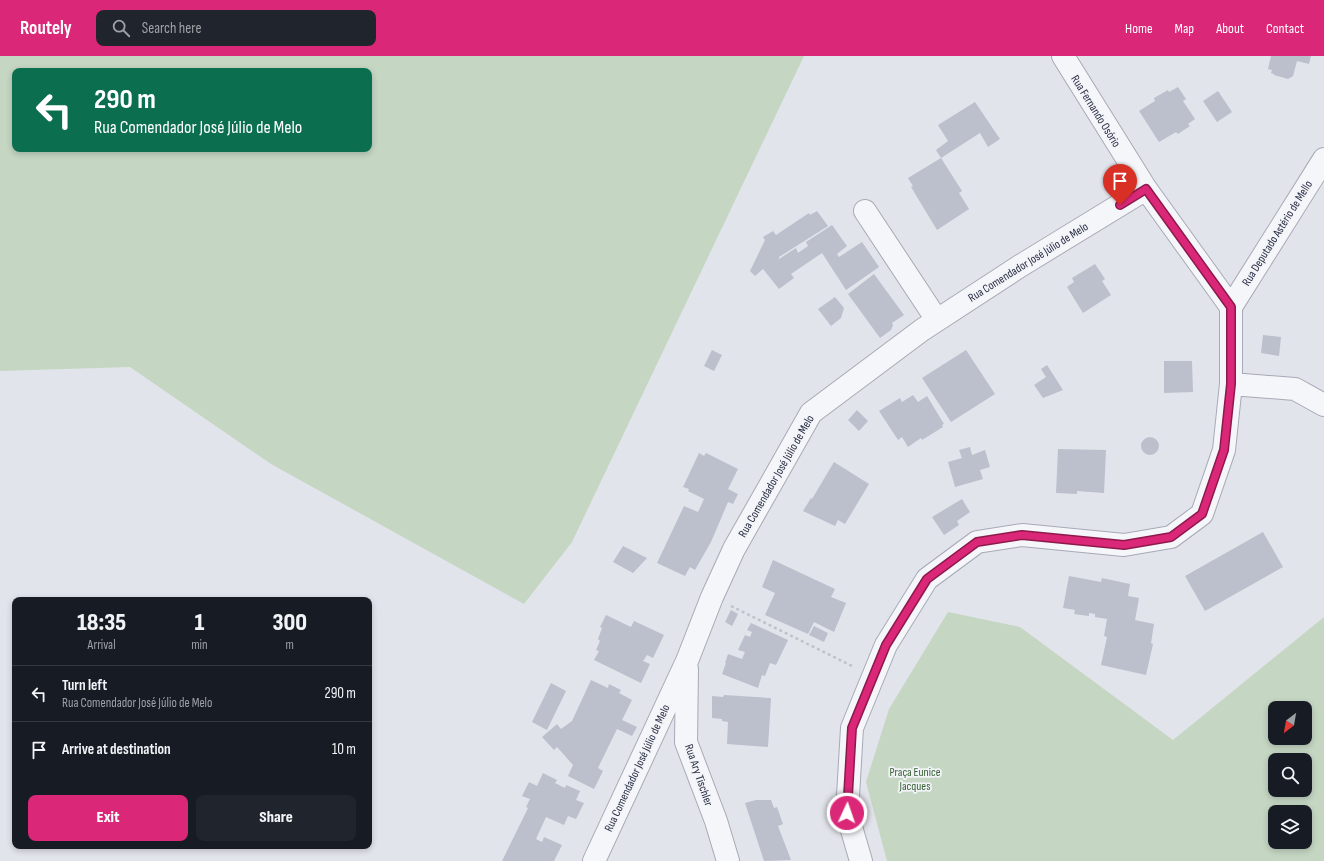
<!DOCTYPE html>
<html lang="en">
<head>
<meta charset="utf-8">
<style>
	body { margin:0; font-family:"Sofia Sans Condensed",sans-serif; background:#20242c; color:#f1f3f6; height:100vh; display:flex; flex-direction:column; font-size:15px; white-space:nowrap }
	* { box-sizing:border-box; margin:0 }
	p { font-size:13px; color:#9ea1a6 }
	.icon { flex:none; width:22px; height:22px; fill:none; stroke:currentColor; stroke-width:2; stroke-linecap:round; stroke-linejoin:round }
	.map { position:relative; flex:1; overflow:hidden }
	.panel { position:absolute; left:12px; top:541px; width:360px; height:252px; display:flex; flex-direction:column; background:#171b24; border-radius:8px; box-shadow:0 2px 6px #0003 }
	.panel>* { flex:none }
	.top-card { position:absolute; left:12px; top:12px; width:360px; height:84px; border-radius:8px; box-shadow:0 2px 6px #0003; background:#0b6e4f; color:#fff; overflow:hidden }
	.needle { width:26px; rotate:211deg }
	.fabs { position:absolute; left:1268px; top:645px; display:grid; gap:8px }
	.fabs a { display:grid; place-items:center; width:44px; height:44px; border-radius:8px; background:#171b24; box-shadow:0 2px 6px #0003; font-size:20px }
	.pin { position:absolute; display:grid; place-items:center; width:34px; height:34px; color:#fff; margin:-41px -17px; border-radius:50% 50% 50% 0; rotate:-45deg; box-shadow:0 0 4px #0007 }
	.pin .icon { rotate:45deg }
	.me { position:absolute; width:44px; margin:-22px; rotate:3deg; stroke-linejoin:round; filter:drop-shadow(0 0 3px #0008) }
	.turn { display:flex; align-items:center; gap:14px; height:84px; padding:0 16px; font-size:18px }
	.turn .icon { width:52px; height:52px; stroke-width:2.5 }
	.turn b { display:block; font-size:28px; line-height:34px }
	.eta { display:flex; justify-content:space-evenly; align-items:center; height:68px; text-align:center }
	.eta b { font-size:24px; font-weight:800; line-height:28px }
	.button { display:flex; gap:8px; margin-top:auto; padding:8px 16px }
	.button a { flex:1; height:46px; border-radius:8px; background:#db2777; color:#fff; font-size:16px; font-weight:800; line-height:46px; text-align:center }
	.button a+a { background:#20242c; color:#f1f3f6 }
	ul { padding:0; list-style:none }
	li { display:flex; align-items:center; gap:12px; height:56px; padding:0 16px; border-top:1px solid #363941 }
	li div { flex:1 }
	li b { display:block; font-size:15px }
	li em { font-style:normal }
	header { display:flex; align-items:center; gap:24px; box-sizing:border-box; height:56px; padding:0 20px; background:#db2777; color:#fff }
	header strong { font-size:19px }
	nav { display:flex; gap:22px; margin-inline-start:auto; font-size:14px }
	.search { width:280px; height:36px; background:#20242c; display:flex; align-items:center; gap:10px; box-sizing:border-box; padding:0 14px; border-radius:8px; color:#9ea1a6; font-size:15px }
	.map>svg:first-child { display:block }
	.green { fill:#c5d6c3; fill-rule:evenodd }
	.building { fill:#bcbfcc }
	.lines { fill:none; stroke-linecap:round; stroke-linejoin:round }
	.minor-casing { stroke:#a7aab6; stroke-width:24 }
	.path { stroke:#c0c2ca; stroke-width:2.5; stroke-dasharray:3 3; stroke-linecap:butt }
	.minor { stroke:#f5f6f9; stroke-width:22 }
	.route-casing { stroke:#8e194d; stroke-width:10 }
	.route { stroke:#db2777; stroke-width:7 }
	.labels { text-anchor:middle; stroke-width:3.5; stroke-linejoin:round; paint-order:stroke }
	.street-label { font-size:12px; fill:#292f45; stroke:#f2f4f8 }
	.park-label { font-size:12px; fill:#376135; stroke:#f2f4f8 }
</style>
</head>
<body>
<header>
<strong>Routely</strong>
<div class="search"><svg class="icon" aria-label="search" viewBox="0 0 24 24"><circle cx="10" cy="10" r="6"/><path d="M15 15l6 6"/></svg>Search here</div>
<nav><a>Home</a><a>Map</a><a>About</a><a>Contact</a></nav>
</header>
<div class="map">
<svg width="1324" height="805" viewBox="0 0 1324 805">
	<rect width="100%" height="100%" fill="#e2e4eb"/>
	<path class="green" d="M0,0H804L572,486L524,548L271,408L130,311L0,315ZM15,15H369V93H15Z
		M948,556L1020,571L1173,684L1324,561V805H887L866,726L889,653ZM1275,652H1305V682H1275ZM1275,704H1305V734H1275ZM1275,756H1305V786H1275Z"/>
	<path class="building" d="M1271,0H1311L1309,8L1297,5L1293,20L1288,23L1274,19V18L1271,17L1272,14L1268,13Z
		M1178,31L1186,43L1183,45L1195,63L1188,68L1190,70L1178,78L1176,76L1159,86L1139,55L1155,45L1154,42L1168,34L1169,36Z
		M1218,35L1232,56L1217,66L1203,45Z
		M975,46L1000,83L988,91L980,77L941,102L936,94L948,85L938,69Z
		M941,102L962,135L959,137L969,153L937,174L911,131L913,130L908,122Z
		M817,155L828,170L779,201V203L796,192L798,197L808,190L806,186L832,169L847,190L837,198L839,201L862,186L879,211L846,234L822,197L791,218L794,222L779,233L763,213L755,220L750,215L765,184L763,181L773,175L776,179L809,157L810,159Z
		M1095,208L1105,223L1102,225L1111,239L1083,257L1067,231L1074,226L1072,222Z
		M874,218L904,259L892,267L893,269L891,274L880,282L848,238Z
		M835,241L844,252L841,262L831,270L818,253Z
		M1263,279L1281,281L1279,300L1261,297Z
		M712,294L722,299L714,315L704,310Z
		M966,294L995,338L951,366L922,322Z
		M1164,305H1192L1193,336L1164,337Z
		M1047,309L1063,334L1043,342L1034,329L1046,321L1041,313Z
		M913,339L918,346L927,340L944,368L942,369L943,371L922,384L921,382L908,391L902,381L898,384L879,355L900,342L902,346Z
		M857,354L868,365L859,375L848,364Z
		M1141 390a9 9 0 1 1 18 0a9 9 0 1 1-18 0Z
		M970,391L972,399L985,394L990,411L980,414L983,423L955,431L948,406L962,402L959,394Z
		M1058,393L1106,394L1104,437L1077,435V438L1056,437Z
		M699,397L704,400L706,397L738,413L728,433L738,438L733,448L728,446L711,486L695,514L690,511L685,520L657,507L684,450L698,456L704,443L688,435L689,433L683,431Z
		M834,406L869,428L845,468L838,464L835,470L803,455L811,442L812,443Z
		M962,443L970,456L957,465L959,469L944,479L932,461Z
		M1263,476L1283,511L1205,555L1185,520Z
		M623,490L647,502L633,517L613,506Z
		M773,504L835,533L831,541L846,547L834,576L814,566L808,578L765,559L775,537L762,531Z
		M1069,520L1101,526L1102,522L1130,528L1128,540L1139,542L1135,564L1154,568L1151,587L1153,588L1146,619L1101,609L1107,581L1104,580L1107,563L1095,561V558L1089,557V560L1074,558L1075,554L1063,552Z
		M731,554L738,558L732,570L725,566Z
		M606,559L631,571L634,565L664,579L653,602L647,599L643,605L650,608L641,627L594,604L599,595L596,594L600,585L598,583L602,572L600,571Z
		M751,567L788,584L776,609L770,607L765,620L762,619L758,632L722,618L726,607H725L728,598L742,603L745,596L738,594L745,579L750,581L752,576L747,574Z
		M814,570L828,577L824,586L809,579Z
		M591,624L608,632L609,628L621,634L619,637L632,644L622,664L637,671L632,680L617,673L598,712L603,715L594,733L568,720L573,709L557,691L554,694L542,681L557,668L561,673L572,665Z
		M551,627L566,635L547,674L532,666Z
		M724,639L771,642L768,691L727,688L728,666L722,665V663L712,662V640L723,641Z
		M543,717L557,724L555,727L565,732L566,729L580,735L576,744L584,747L576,763L568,760L564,769L546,761L536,783L542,786L544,781L562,789L554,805H502L528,752L526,751L530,743L522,740L529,726L537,730Z
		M756,744H771L774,752L777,751L783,768L778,770L791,804L764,805L745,747Z"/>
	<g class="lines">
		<defs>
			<path id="minor" d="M865,155L937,264
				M1231,251L1324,103
				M1231,328L1295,333L1324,349
				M687,613L686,686L716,765L728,805
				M594,805L687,605L712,541L734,493L811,357L922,274L1020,210L1146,133
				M861,805L847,757L852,672L886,589L927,523L977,486L1022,479L1124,489L1171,481L1202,458L1224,394L1231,328V251L1146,133L1063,0"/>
		</defs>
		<use href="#minor" class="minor-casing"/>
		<path class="path" d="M731,550L854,611"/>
		<use href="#minor" class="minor"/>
	</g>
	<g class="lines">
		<defs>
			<path id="route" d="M847,757L852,672L886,589L927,523L977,486L1022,479L1124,489L1171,481L1202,458L1224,394L1231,328V251L1146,133L1120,149"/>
		</defs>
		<use href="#route" class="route-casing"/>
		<use href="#route" class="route"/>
	</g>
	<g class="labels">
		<g class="street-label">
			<text transform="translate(1096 55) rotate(58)" y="4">Rua Fernando Osório</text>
			<text transform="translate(1277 177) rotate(-58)" y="4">Rua Deputado Astério de Mello</text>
			<text transform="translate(1028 206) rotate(-32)" y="4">Rua Comendador José Júlio de Melo</text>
			<text transform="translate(776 420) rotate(-60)" y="4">Rua Comendador José Júlio de Melo</text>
			<text transform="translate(637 712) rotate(-65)" y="4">Rua Comendador José Júlio de Melo</text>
			<text transform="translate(699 719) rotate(71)" y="4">Rua Ary Tischler</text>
		</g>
		<g class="park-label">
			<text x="915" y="720">Praça Eunice<tspan x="915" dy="14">Jacques</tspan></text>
		</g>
	</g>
</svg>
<div class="fabs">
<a><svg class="needle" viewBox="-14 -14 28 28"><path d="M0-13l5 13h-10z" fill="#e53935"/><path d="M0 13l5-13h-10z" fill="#9ea1a6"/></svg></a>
<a><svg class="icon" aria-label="search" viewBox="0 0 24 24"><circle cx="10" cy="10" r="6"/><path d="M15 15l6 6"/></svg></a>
<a><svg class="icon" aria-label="layers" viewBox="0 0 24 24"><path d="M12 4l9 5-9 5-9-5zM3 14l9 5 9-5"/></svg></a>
</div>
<div class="pin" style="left:1120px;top:149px;background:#d93025"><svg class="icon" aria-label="arrive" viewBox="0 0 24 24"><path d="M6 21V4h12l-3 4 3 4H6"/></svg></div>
<svg class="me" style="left:847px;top:757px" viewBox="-20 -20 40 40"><circle r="17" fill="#db2777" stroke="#fff" stroke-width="3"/><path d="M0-11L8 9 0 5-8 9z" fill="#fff"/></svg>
<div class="top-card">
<div class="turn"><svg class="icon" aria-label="left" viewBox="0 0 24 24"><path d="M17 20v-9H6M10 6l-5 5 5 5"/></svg><div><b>290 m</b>Rua Comendador José Júlio de Melo</div></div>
</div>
<section class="panel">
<div class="eta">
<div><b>18:35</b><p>Arrival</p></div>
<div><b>1</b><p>min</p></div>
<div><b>300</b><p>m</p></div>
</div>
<ul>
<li><svg class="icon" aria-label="left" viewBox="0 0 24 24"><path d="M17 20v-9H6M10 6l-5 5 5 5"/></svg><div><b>Turn left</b><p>Rua Comendador José Júlio de Melo</p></div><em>290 m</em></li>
<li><svg class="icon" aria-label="arrive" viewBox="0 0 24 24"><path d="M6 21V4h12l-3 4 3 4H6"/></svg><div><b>Arrive at destination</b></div><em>10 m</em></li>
</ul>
<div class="button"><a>Exit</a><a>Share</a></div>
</section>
</div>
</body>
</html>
